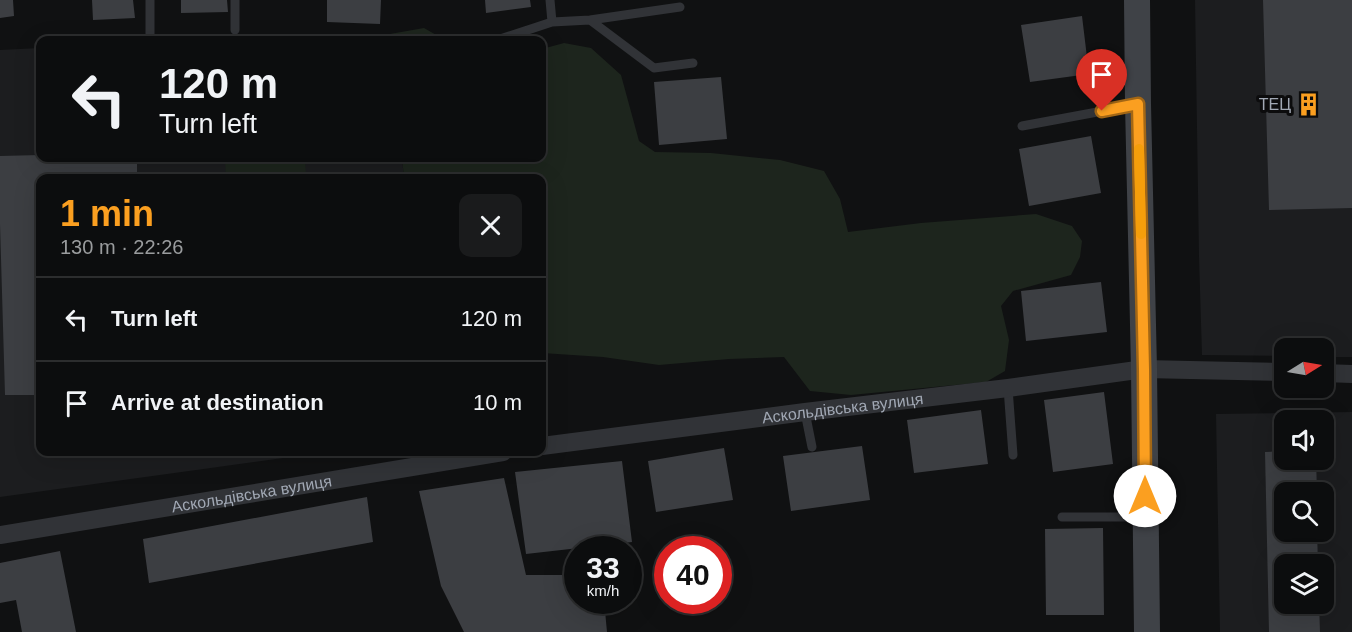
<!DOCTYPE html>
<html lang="en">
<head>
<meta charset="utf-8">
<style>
	body { margin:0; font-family:Arial,sans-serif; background:#1a1b1c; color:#f1f3f6; height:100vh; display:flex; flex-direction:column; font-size:22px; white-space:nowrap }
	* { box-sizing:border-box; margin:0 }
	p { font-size:20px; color:#9a9c9e }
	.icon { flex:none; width:33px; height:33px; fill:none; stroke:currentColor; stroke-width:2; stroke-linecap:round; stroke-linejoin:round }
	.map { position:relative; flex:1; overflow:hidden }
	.drawer { position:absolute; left:36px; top:174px; width:510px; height:282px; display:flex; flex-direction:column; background:#0c0d0e; border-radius:12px; box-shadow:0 6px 24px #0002,0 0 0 2px #2c2d2e }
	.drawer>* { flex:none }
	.top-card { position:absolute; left:36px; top:36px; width:510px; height:126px; border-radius:12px; box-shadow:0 6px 24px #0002,0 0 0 2px #2c2d2e; background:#0c0d0e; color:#f1f3f6; overflow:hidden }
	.needle { width:39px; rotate:79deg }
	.tools { position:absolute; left:1274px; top:338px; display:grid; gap:12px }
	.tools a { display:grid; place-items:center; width:60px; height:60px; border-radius:12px; background:#0c0d0e; box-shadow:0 6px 24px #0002,0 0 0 2px #2c2d2e; font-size:30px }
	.speed { position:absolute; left:564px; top:536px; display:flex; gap:12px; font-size:30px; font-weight:700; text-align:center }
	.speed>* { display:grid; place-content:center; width:78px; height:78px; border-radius:50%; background:#0c0d0e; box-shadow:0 6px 24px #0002,0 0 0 2px #2c2d2e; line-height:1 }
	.speed small { font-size:15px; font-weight:400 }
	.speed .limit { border:9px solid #d22; background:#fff; color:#111 }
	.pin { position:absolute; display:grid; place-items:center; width:51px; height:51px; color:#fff; margin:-62px -26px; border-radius:50% 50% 50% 0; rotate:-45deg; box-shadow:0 0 6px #0007 }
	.pin .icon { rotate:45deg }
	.me { position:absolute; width:66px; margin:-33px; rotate:0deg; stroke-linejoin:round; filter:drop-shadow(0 0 4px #0008) }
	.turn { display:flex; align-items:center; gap:21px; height:126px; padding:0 24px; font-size:27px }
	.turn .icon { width:78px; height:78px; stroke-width:2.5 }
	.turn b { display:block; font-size:42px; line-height:51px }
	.round { display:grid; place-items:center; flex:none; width:63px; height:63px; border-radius:12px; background:#1a1b1c }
	.head { display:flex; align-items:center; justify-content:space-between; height:102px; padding:0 24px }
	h1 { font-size:36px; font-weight:600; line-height:45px; color:#fb9f20 }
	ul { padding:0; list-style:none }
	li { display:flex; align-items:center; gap:18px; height:84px; padding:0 24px; border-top:2px solid #2c2d2e }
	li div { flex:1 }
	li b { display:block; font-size:22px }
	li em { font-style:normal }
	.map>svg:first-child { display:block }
	.built { fill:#1c1d1f; fill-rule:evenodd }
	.green { fill:#1d251d }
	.building { fill:#3c3e42 }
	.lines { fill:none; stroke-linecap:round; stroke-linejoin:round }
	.lane { stroke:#313337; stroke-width:9 }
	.street { stroke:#313337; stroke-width:18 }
	.secondary { stroke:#3f4247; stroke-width:26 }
	.route-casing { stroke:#a36715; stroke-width:15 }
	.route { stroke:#fb9f20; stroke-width:10 }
	.slow { stroke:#f59e0b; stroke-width:10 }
	.labels { text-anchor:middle; stroke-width:6; stroke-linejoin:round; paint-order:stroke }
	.poi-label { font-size:16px; fill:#a1a8b4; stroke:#0c0c0d; text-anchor:end }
	.street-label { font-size:16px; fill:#a1a8b4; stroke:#0c0c0d }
</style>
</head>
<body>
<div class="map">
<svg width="1352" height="632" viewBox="0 0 1352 632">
	<rect width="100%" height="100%" fill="#101112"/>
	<path class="built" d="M1195,0H1352V357H1323V348H1284V356L1202,355L1199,257Z
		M390,34V40H226Z
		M40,48V158H402L404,178H40V452H327L0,497V50Z
		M1352,412V632H1220L1216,414ZM1284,420H1323V459H1284ZM1284,492H1323V531H1284ZM1284,564H1323V603H1284Z"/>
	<path class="green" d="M424,28L445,40H390V34Z
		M564,43L591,48L621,75L639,141L655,152L711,153L780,160L824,171L840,199L848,232L921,223L1036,214L1072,226L1082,241L1080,257L1071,275L1013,291L1001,306L1009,340L1005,371L986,382L851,395L810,391L784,357L729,359L659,365L603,357L542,353V178H404L402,158H542V49Z
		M225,158H305L306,178H226Z"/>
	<path class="building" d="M0,0H13L14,16L0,18Z
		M92,0H133L135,18L93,20Z
		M181,0H227L228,12L181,13Z
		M327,0H381L380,24L327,22Z
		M485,0H530L531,7L486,13Z
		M1263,0H1352V208L1269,210Z
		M1082,16L1089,74L1030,82L1021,25Z
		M721,77L727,139L659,145L654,82Z
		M1091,136L1101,193L1029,206L1019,149Z
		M40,155V158H137V178H40V395H5L0,224V156Z
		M1101,282L1107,332L1026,341L1021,291Z
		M1104,392L1113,464L1053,472L1044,400Z
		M981,410L988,464L914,473L907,420Z
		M862,446L870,500L791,511L783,456Z
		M724,448L733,500L656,512L648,461Z
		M1284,451V459H1316L1317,492H1284V531H1317L1318,564H1284V603H1319L1320,632H1269L1265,452Z
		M622,461L632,542L526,554L515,472Z
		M504,478L526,575H578V600H604L607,632H464L441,586L419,491Z
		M367,497L373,542L149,583L143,539Z
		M1103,528L1104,615H1046L1045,529Z
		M60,551L76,632H22L16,600L0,603V563Z"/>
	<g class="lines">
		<path class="lane" d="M150,0V35
			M235,0V30
			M550,0L552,22L590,20L680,7
			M590,20L654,68L693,63
			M497,40L552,22
			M1022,126L1135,105
			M1008,388L1013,455
			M805,412L812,447
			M1062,517H1143"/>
		<g class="street">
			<path d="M1323,373L1352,374"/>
			<path id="s1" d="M542,446L805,412L1008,388L1144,369L1284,372"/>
			<path id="s2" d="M0,535L503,452"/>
		</g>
		<path class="secondary" d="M1137,0L1138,104L1144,369L1147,632"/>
	</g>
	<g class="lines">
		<defs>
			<path id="route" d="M1102,111L1138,104L1144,369L1145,496"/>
		</defs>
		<use href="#route" class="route-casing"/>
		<use href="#route" class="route"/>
		<path class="slow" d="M1139,149L1141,234"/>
	</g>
	<defs>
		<symbol id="building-bare" viewBox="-9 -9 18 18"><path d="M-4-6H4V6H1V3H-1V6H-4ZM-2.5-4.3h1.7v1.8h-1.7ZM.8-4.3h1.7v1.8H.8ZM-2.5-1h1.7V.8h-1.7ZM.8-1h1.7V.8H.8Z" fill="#fb9f20" stroke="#0c0c0d" stroke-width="2.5" paint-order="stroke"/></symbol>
	</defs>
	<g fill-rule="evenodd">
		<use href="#building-bare" x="1292" y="88" width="33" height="33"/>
	</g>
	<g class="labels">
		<g class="poi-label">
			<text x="1291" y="110">ТЕЦ</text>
		</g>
		<g class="street-label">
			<text dy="6" stroke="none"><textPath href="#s1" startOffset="303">Аскольдівська вулиця</textPath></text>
			<text dy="6" stroke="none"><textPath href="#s2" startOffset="255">Аскольдівська вулиця</textPath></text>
		</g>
	</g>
</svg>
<div class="tools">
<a><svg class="needle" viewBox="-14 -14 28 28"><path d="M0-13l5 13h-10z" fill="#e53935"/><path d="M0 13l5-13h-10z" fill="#9a9c9e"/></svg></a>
<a><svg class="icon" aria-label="sound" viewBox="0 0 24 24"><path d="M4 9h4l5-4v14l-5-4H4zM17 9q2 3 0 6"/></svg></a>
<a><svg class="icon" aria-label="search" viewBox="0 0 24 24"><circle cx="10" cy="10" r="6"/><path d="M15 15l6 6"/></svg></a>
<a><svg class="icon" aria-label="layers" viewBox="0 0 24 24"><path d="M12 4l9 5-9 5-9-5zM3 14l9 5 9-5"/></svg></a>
</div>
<div class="speed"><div>33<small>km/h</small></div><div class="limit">40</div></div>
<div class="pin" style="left:1102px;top:111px;background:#d93025"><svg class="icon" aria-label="arrive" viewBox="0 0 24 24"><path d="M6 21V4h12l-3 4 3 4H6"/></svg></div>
<svg class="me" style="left:1145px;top:496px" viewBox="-20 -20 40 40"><circle r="19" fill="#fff"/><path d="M0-13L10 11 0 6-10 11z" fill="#fb9f20"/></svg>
<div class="top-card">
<div class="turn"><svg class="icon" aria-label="left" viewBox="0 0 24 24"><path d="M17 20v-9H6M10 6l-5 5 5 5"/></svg><div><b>120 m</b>Turn left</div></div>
</div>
<section class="drawer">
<div class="head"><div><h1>1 min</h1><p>130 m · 22:26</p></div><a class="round"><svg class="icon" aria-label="close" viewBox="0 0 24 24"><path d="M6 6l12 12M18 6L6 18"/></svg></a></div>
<ul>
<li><svg class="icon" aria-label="left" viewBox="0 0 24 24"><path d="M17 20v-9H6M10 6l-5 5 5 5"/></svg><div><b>Turn left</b></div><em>120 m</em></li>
<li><svg class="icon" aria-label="arrive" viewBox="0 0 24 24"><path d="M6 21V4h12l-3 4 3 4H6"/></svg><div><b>Arrive at destination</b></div><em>10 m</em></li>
</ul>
</section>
</div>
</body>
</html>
